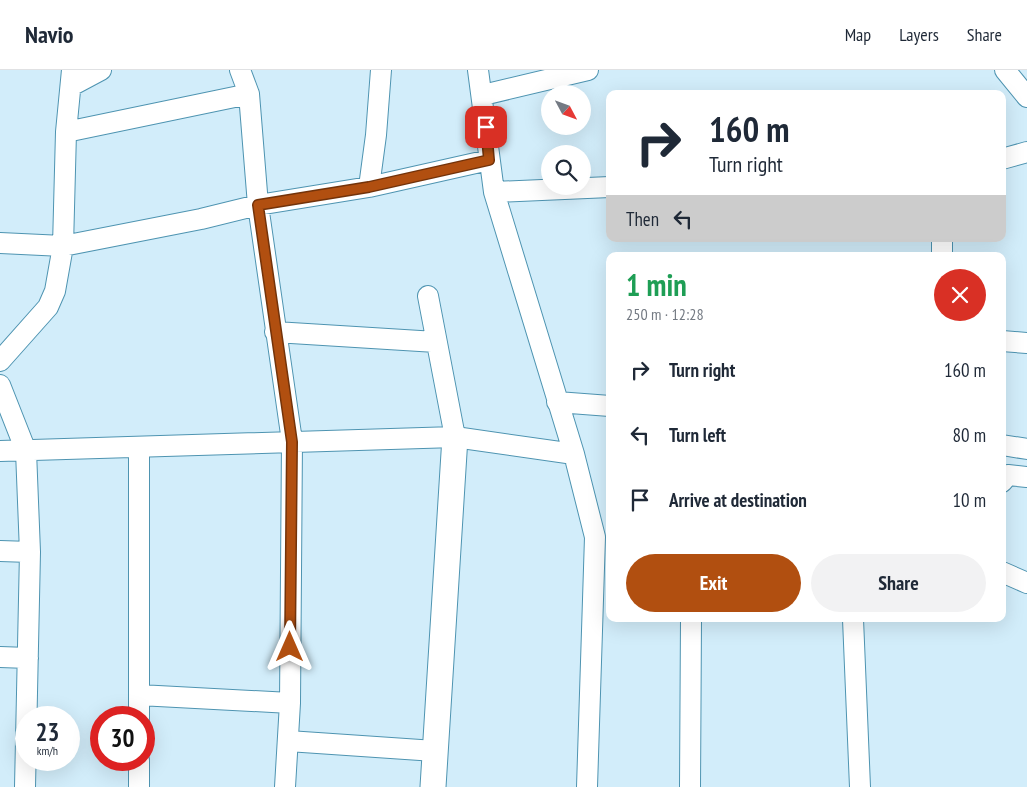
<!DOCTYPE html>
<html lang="en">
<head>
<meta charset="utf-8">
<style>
	body { margin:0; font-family:"PT Sans Narrow",sans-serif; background:#f2f2f3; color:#1f2937; height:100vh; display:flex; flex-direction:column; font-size:19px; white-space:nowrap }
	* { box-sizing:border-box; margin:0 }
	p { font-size:16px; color:#747a83 }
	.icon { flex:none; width:28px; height:28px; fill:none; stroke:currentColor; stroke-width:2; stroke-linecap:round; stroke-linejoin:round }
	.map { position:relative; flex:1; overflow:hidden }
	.details { position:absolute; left:606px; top:182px; width:400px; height:370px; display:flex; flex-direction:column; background:#fff; border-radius:10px; box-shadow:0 5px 20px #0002 }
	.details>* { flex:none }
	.banner { position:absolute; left:606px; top:20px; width:400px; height:152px; border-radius:10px; box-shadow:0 5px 20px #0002; background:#fff; color:#1f2937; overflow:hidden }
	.needle { width:32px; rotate:131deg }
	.buttons { position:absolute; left:541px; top:15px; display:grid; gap:10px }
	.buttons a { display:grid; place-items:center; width:50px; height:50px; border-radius:50%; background:#fff; box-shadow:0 5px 20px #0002; font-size:25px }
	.speed { position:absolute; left:15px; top:636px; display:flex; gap:10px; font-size:25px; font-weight:700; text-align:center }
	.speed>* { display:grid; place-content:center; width:65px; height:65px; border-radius:50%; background:#fff; box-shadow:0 5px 20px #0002; line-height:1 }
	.speed small { font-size:12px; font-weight:400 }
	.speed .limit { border:8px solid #d22; background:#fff; color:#111 }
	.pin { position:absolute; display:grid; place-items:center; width:42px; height:42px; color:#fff; margin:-21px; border-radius:10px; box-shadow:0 2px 8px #0006 }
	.me { position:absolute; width:55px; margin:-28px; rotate:0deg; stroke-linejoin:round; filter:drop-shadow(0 0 4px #0008) }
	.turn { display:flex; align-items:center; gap:18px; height:105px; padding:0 20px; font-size:22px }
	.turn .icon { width:65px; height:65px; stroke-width:2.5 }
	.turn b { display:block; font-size:35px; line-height:42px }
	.then { display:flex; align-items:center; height:48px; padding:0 20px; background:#0003; gap:10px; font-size:19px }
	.round { display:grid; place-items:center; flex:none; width:52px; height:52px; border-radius:26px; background:#f2f2f3 }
	.headline { display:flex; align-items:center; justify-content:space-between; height:85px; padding:0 20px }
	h1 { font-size:30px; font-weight:700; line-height:38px; color:#1e9e55 }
	.button { display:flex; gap:10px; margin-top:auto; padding:10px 20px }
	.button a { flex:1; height:58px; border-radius:30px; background:#b14f10; color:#fff; font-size:20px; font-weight:700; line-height:58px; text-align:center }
	.button a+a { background:#f2f2f3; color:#1f2937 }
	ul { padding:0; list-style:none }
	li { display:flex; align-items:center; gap:15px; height:65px; padding:0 20px }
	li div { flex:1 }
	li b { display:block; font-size:19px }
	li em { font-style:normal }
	header { display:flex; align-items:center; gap:30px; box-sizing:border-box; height:70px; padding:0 25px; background:#fff; border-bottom:1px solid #e0e1e3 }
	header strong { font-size:24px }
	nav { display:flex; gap:28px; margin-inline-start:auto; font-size:18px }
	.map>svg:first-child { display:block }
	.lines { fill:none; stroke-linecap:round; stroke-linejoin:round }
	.minor-casing { stroke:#4e94b1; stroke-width:22 }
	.tertiary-casing { stroke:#4e94b1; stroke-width:27 }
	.minor { stroke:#fff; stroke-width:20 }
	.tertiary { stroke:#fff; stroke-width:25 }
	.route-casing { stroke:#73330a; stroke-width:12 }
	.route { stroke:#b14f10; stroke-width:9 }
</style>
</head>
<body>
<header>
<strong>Navio</strong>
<nav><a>Map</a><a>Layers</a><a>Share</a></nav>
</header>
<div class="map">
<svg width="1027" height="717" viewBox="0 0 1027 717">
	<rect width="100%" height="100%" fill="#d2edfa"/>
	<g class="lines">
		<defs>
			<path id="minor" d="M240,0L249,24L258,135L292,371L290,633L285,717
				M478,0L494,122L574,384L595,467L587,717
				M1005,0L1027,27
				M71,16L101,0
				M483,25L588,0
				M66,62L249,24
				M1002,89L1027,82
				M369,117L376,65L381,0
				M494,122L610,117
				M0,173L63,176L201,149L258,135L369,117L489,90
				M942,186V169
				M428,226L455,367
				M275,262L436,272
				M1002,271L1027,273
				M0,291L48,237L55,221L63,176L66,62L72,0
				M0,315L26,381L30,482L25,717
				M557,332L610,336
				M1002,375L1027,379
				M0,381L455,367L574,384
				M1002,412L1008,405L1027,407
				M0,481L30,482
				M1002,502L1027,513
				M853,549L860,717
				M0,587L28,588
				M139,625L290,633
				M139,648V377
				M288,671L435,681
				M139,717V690
				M690,717L691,549"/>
			<path id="tertiary" d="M433,717L455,367"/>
		</defs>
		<use href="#minor" class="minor-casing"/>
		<use href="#tertiary" class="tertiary-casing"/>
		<use href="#minor" class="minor"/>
		<use href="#tertiary" class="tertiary"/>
	</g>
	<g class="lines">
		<defs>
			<path id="route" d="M290,577L292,372L258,135L369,117L489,90L486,57"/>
		</defs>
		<use href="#route" class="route-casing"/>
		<use href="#route" class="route"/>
	</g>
</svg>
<div class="buttons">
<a><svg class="needle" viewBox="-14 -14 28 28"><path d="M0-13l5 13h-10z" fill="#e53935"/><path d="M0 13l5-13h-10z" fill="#747a83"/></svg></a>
<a><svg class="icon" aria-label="search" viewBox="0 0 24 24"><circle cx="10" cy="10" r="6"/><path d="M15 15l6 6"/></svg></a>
</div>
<div class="speed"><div>23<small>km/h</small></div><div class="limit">30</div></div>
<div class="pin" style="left:486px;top:57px;background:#d93025"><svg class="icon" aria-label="arrive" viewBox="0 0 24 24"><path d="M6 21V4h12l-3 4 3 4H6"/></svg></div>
<svg class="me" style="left:290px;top:577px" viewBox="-20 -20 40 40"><path d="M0-17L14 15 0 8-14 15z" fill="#b14f10" stroke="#fff" stroke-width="4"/></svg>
<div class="banner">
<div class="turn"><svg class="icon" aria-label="right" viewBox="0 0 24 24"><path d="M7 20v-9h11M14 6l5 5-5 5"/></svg><div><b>160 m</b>Turn right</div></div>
<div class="then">Then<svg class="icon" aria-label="left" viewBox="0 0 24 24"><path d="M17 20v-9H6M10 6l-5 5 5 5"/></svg></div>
</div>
<section class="details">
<div class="headline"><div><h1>1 min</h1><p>250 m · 12:28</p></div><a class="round" style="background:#d93025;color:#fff"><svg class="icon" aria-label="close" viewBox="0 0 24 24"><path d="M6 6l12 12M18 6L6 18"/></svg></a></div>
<ul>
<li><svg class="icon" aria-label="right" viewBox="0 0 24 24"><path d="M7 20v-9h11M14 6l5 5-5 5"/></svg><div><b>Turn right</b></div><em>160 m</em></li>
<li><svg class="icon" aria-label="left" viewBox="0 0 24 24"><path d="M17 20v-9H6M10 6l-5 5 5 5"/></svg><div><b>Turn left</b></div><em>80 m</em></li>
<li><svg class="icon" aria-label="arrive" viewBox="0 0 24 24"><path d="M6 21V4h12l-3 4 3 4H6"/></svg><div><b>Arrive at destination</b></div><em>10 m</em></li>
</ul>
<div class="button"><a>Exit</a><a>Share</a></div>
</section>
</div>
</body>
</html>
